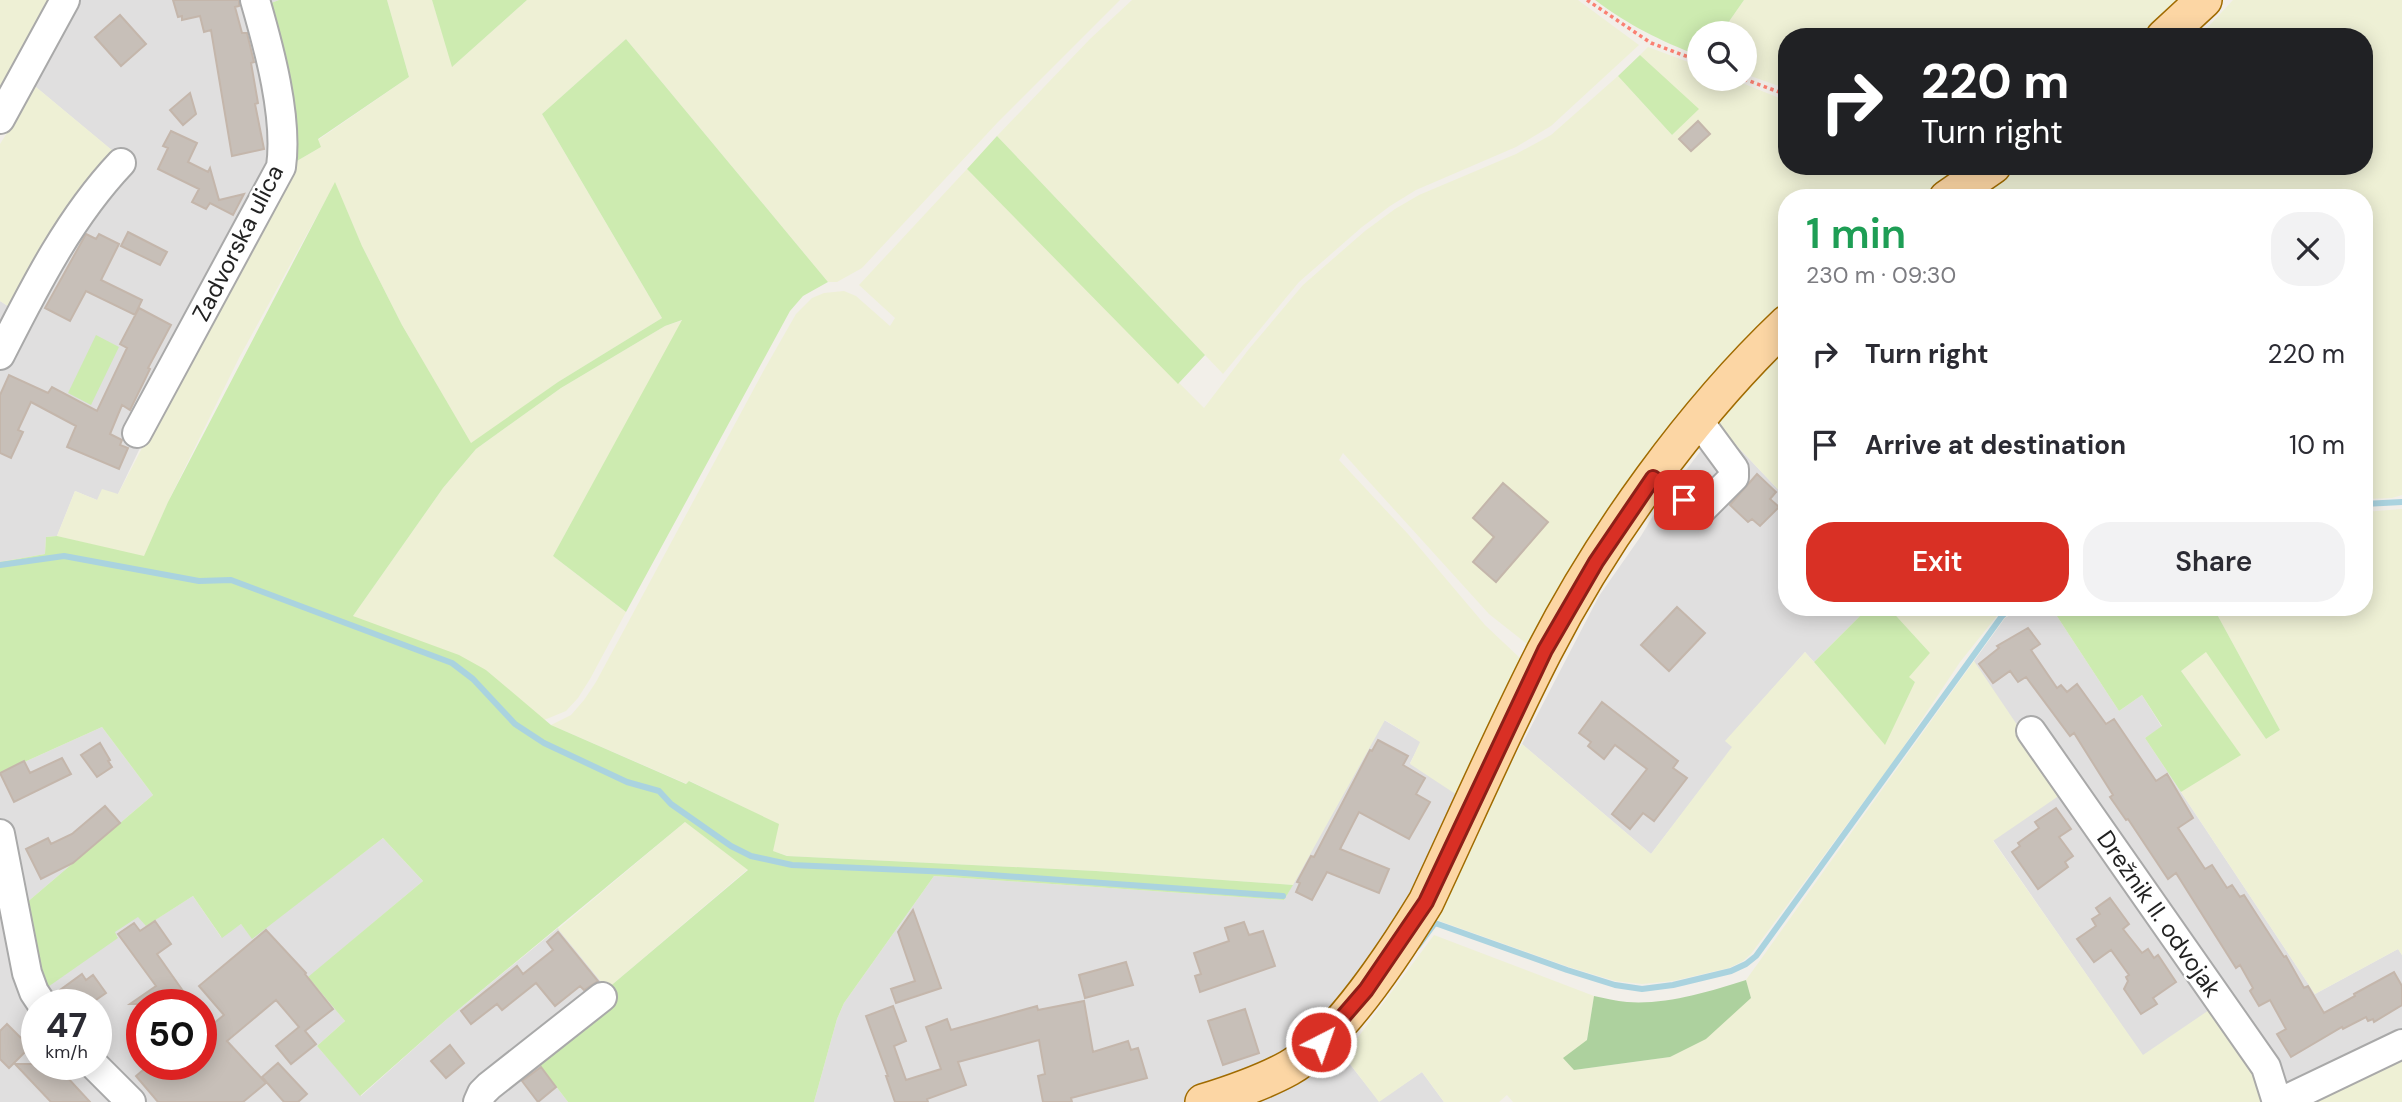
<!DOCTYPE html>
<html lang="en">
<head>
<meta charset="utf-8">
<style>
	body { margin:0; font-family:"DM Sans",sans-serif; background:#f2f2f3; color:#2b2b33; height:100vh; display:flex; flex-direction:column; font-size:26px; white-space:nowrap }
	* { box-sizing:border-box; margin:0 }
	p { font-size:23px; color:#7c7c81 }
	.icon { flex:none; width:38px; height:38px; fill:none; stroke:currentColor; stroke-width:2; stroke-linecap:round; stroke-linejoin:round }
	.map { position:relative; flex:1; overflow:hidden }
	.details { position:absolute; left:1778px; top:189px; width:595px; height:427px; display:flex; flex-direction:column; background:#fff; border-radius:28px; box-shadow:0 4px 18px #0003 }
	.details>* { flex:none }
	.guide { position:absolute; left:1778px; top:28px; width:595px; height:147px; border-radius:28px; box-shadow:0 4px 18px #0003; background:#202124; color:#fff; overflow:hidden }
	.fabs { position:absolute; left:1687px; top:21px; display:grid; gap:14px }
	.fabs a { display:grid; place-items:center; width:70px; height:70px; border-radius:50%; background:#fff; box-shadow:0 4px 18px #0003; font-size:35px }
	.speed { position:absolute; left:21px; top:989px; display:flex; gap:14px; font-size:35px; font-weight:700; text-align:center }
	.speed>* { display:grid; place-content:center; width:91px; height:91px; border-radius:50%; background:#fff; box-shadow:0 4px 18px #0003; line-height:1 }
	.speed small { font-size:18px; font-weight:400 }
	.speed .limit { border:10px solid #d22; background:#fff; color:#111 }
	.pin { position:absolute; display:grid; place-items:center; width:60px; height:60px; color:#fff; margin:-30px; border-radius:14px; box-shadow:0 4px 10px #0006 }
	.me { position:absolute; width:77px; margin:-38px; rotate:41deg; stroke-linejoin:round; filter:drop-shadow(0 0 5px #0008) }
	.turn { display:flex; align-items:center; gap:24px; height:147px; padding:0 28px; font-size:32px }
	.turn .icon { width:91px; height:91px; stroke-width:2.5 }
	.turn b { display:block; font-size:49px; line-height:60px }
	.round { display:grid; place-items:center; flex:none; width:74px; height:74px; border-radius:28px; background:#f2f2f3 }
	.head { display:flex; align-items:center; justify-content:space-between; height:119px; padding:0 28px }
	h1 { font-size:42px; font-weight:600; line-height:52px; color:#1e9e55 }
	.action { display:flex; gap:14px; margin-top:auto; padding:14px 28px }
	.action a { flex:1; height:80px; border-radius:28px; background:#d93025; color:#fff; font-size:28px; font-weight:600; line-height:80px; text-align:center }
	.action a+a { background:#f2f2f3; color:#2b2b33 }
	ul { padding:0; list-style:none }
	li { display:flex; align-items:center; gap:21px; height:91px; padding:0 28px }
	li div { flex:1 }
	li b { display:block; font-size:26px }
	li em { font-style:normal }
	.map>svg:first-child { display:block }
	.residential { fill:#e0dfdf; fill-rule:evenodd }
	.farmland { fill:#eef0d5 }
	.grass { fill:#cdebb0 }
	.forest { fill:#add19e }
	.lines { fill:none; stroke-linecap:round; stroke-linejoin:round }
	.stream { stroke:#aad3df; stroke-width:6 }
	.building { fill:#c7bfb8; stroke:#c4b6ab; stroke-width:2 }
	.minor-casing { stroke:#a9a9a9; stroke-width:32 }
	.major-casing { stroke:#a06b00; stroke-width:38 }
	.path { stroke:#fa8072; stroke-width:3.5; stroke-dasharray:3.5 3.5; stroke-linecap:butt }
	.minor { stroke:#fff; stroke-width:28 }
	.major { stroke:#fcd6a4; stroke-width:35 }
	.route-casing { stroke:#8d1f18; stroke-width:18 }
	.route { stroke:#d93025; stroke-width:12 }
	.labels { text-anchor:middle; stroke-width:5; stroke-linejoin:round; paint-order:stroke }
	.street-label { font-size:24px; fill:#222; stroke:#fff }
</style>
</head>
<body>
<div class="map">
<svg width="2402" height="1102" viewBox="0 0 2402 1102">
	<rect width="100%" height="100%" fill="#f2efe9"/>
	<path class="residential" d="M73,0H279L263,6L290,134L118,494L97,500L75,491L57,536L46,537L45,554L0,562V301L25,317L127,163L31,83Z
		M1719,427L1787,499V607H1869L1814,662L1805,652L1726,741L1733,747L1651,854L1522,744L1599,596L1641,536L1660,504Z
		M2025,607H2051L2119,711L2142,695L2162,727L2145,738L2315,994L2398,949L2402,955V1028L2285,1083L2143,1056L1993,840L1974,661L2005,618Z
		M1384,720L1421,742L1410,763L1484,812L1337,1048L1379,1101L1422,1072L1444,1102H814L837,1019L844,1003L934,876L1284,900Z
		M102,727L153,795L25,904L118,937L114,932L138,916L147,925L193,896L221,937L241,924L252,938L383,838L423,881L309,977L345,1021L317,1046L361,1096L447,1019L558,928L607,989L535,1059L568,1102H0V773ZM37,1004H96V1064H37ZM142,1004H201V1064H142Z"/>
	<path class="farmland" d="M0,0H52L3,88L0,89Z
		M387,0H432L453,66L527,0H1120L998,122L862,268L837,282H828L626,39L542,114L662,318L558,382L471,444L402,325L362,246L335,183L239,358L168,502L144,557L57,536L75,491L97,500L102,489L118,494L290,165L321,147L318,140L409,77Z
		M1132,0H1578L1639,45L1551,126L1516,147L1416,190L1390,206L1362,227L1299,282L1223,374L997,136L1090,39Z
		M1744,0H2179L2137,37H1787V89L1745,74V33H1721Z
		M2233,0H2402V495L2392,498L2364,499V198H1976L2022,166H2364V37H2210L2207,28Z
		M1648,47L1699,66V79H1732L1787,101V166H1955L1961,172L1922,198H1787V302L1739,351L1592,536L1527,644L1489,614L1343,453L1339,460L1408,534L1485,625L1521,659L1457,795L1410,764L1420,742L1385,720L1293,885L1096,871L788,856L772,851L778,824L690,781L687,784L551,725L571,715L584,700L596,682L764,370L796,314L812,298L824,293L844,291L856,296L890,326L895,318L859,285L967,169L1204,408L1249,349L1303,285L1365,231L1395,209L1419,195L1516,154L1551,135L1618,76L1672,135L1698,109L1640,55Z
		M36,87L119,156L17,312L0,301V144Z
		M683,320L553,556L626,612L590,679L578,698L566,711L544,720L486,670L353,616L443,488L476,449L561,388L665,326Z
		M1787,346V499L1719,427L1720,419Z
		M2402,509V955L2398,949L2315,994L2181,792L2240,754L2181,671L2207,651L2266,739L2280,730L2213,607H2364V512Z
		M1888,607H2004L1960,662L1896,758L1751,954L1743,961L1729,968L1673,981L1642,984L1615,981L1569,967L1434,919L1484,812L1522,744L1651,854L1732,747L1725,741L1805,652L1885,744L1915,682L1908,677L1930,653Z
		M1974,661L2063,793L1993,841L2143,1055L2212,1008L2262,1082L2263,1102H1513L1507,1095L1499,1102H1444L1422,1072L1379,1102L1344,1056L1434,935L1594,996L1587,1040L1574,1070L1670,1057L1751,998L1746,980Z
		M685,822L748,869L607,989L558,929Z
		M2402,1054V1102H2301Z"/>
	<path class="grass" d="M279,0H387L409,77L318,139L321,147L290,165L263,6Z
		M432,0H527L452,67Z
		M1595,0H1744L1721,33H1699V56C1659,40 1630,26 1595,0Z
		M626,39L828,282L803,296L790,311L626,612L553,556L682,320L665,326L561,388L476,449L443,488L353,616L459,655L486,670L551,725L686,784L689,781L779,824L773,851L787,856L1096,871L1293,885L1284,900L934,876L844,1003L837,1019L814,1102H568L535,1059L607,989L748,870L685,822L447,1019L360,1096L317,1046L345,1021L308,977L423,881L383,838L252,939L241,924L222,938L193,896L146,926L138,917L115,932L118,938L45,989L25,904L153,795L102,727L0,773V562L45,554L46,537L57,536L144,556L168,502L335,182L362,246L402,325L471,443L558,382L662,318L542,114Z
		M1640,55L1699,109L1672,135L1618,76Z
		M997,136L1205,355L1178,384L967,169Z
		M96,335L119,347L91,405L68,393Z
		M1869,607H1888L1930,653L1909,677L1915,682L1885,745L1814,662Z
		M2051,607H2213L2280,730L2266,739L2206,652L2181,671L2241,755L2181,792L2145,738L2162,726L2142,695L2119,711Z"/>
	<path class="forest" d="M1746,980L1751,998L1706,1039L1670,1057L1574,1070L1563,1058L1587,1040L1594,996C1605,998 1616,1001 1627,1002C1665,1005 1709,992 1746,980Z"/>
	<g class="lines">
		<path class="stream" d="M2364,504L2402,502
			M0,565L64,556L199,581L231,580L452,663L473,679L515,724L544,743L627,782L659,791L671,804L731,846L751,856L792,865L950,872L1283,896
			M1418,946L1435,923L1567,970L1615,985L1642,989L1673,985L1731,971L1746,964L1756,956L2002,616L2012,607
			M1327,1062L1342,1046"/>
	</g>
	<path class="building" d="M173,0H239V6L235,7L242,33H247L254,62L251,63L258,103L255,104L264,149L232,156L211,30L204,32L200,16L182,20V16L178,17Z
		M120,15L146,44L121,66L95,37Z
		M190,93L196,114L183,125L170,110Z
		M1698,121L1710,134L1691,151L1679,139Z
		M171,131L197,143L188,162L208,172L210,168L219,200L244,194L233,215L210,203L206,209L192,202L199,189L158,169L168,148L163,146Z
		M128,232L167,252L160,265L121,246Z
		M86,234L96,239L99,234L119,244L101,280L142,300L135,315L86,291L70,321L45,308Z
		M139,308L171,325L148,368L150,369L130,410L122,405L110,434L122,440L120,445L128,448L119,469L67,447L76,426L31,402L18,430L23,432L11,458L0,453V395L9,375L48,393L52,387L97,411L127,348L120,344Z
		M1757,474L1776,492L1770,499L1779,507L1760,526L1752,519L1748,522L1730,505Z
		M1503,483L1548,522L1496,582L1473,562L1494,537L1473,518Z
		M1677,607L1705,633L1669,671L1641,645Z
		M2028,628L2040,644L2031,650L2057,688L2061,685L2067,692L2077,684L2106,724L2114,719L2156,781L2167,774L2193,818L2178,828L2205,869L2212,865L2227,888L2232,885L2240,897L2244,895L2284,957L2286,956L2304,988L2308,986L2324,1013L2355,996L2354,994L2394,972L2402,986V1005L2374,1022L2373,1019L2368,1021L2366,1017L2343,1029L2342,1027L2291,1057L2277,1034L2286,1029L2270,1000L2259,1006L2250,991L2253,988L2240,965L2236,968L2176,873L2168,879L2128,819L2126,820L2110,797L2113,795L2074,733L2070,736L2026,677L2018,682L2010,671L1993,683L1979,664L1999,648L1997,646Z
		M1602,702L1678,761L1673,768L1687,778L1654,821L1643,813L1630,829L1612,814L1647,769L1615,745L1604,759L1588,746L1591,742L1579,733Z
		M1378,740L1408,756L1403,765L1425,778L1416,794L1430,802L1409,839L1359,812L1340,849L1389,869L1379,893L1327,872L1312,900L1296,892L1300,883L1297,882L1311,856L1314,857L1370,750L1372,751Z
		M100,743L110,760L108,761L112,767L97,777L81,755Z
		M62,758L71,774L14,802L0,773L24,761L30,773Z
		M105,806L120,823L73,863L41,879L26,849L48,838L51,844L72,834Z
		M2056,808L2071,829L2059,837L2073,856L2065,862L2068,867L2038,889L2012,852L2020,846L2018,843L2039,828L2035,822Z
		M2110,898L2129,924L2123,929L2142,953L2148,949L2154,958L2158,955L2176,982L2153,998L2157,1004L2141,1014L2124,989L2128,981L2126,977L2129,975L2111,950L2094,962L2077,939L2096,926L2092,919L2100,914L2096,908Z
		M913,910L941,988L896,1003L891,989L915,981L898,932Z
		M155,921L171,944L157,954L183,991L165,1004H130L156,986L118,934L134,923L140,931Z
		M1244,922L1249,935L1263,931L1275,966L1200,992L1195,976L1201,974L1194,953L1229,941L1225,928Z
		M266,930L306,973L305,974L333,1009L305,1031L316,1044L291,1064L276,1046L299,1027L276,1000L227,1041L266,1083L243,1102H158L136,1076L150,1064H201V1034L224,1015L199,986Z
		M558,932L598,981L584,990L580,986L555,1006L536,983L502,1010L497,1004L471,1024L461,1011L517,966L523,974L553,950L547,942Z
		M1126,962L1133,985L1085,998L1079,975Z
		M82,974L86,980L93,975L106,993L90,1004H71L60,990Z
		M1084,1001L1093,1052L1128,1041L1131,1050L1138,1048L1147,1078L1071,1098L1072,1102H1043L1038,1076L1045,1074L1039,1040L958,1062L966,1085L927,1099L928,1102H895L886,1076H888L866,1016L893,1006L906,1041L894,1046L906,1080L941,1069L926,1027L947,1019L951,1030L1037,1006L1038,1010Z
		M1245,1009L1259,1053L1223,1065L1208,1021Z
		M7,1024L30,1047L9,1068L0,1059V1031Z
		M450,1045L464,1063L446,1078L431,1061Z
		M278,1063L307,1094L298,1102H284L262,1077Z
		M15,1064H55L90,1102H51Z
		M541,1067L556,1087L538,1102L522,1081Z"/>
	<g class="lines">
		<defs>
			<path id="minor" d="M0,119L65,0
				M0,355C34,288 69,218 121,163
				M137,433L281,167C288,117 269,48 255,0
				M1653,478L1700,511L1734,477V469L1698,420
				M2031,731L2266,1067L2277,1102
				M0,834L27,973L34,992L42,1004
				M93,1064L131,1102
				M478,1102L482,1093L489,1086L602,997
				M2281,1102L2402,1044"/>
			<path id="major" d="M2164,37L2204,0
				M1947,198L1993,166
				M1203,1102C1232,1093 1262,1083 1289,1068C1338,1040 1396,951 1426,902C1465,819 1502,734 1544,652C1603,537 1693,412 1787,323"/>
		</defs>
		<use href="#minor" class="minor-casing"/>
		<use href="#major" class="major-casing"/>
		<path class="path" d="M1587,0L1651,43L1699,61
			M1744,79L1787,95"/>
		<use href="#minor" class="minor"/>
		<use href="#major" class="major"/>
	</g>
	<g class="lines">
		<defs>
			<path id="route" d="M1321,1042L1366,990L1426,902L1545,650L1596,562L1653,478L1684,500"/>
		</defs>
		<use href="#route" class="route-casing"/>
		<use href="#route" class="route"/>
	</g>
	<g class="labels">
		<g class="street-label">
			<text transform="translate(238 243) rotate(-63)" y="8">Zadvorska ulica</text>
			<text transform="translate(2159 914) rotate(55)" y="8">Drežnik II. odvojak</text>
		</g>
	</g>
</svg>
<div class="fabs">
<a><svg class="icon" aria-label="search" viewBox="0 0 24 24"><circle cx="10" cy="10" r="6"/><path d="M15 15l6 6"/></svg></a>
</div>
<div class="speed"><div>47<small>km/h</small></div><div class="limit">50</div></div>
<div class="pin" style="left:1684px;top:500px;background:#d93025"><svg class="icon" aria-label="arrive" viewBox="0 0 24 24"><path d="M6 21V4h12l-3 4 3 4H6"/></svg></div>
<svg class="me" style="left:1321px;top:1042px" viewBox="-20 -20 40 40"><circle r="17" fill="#d93025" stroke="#fff" stroke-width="3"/><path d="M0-11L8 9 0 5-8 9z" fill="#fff"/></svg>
<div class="guide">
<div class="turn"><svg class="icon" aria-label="right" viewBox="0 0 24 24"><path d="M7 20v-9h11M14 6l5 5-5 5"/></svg><div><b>220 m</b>Turn right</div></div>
</div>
<section class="details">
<div class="head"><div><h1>1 min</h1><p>230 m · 09:30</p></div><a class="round"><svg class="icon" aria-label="close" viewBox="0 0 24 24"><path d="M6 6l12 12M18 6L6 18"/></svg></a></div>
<ul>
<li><svg class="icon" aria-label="right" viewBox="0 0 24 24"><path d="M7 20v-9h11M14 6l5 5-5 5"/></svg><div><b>Turn right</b></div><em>220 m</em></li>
<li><svg class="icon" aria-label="arrive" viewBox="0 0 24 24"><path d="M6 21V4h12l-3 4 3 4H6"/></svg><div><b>Arrive at destination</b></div><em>10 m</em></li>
</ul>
<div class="action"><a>Exit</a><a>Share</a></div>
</section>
</div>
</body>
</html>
